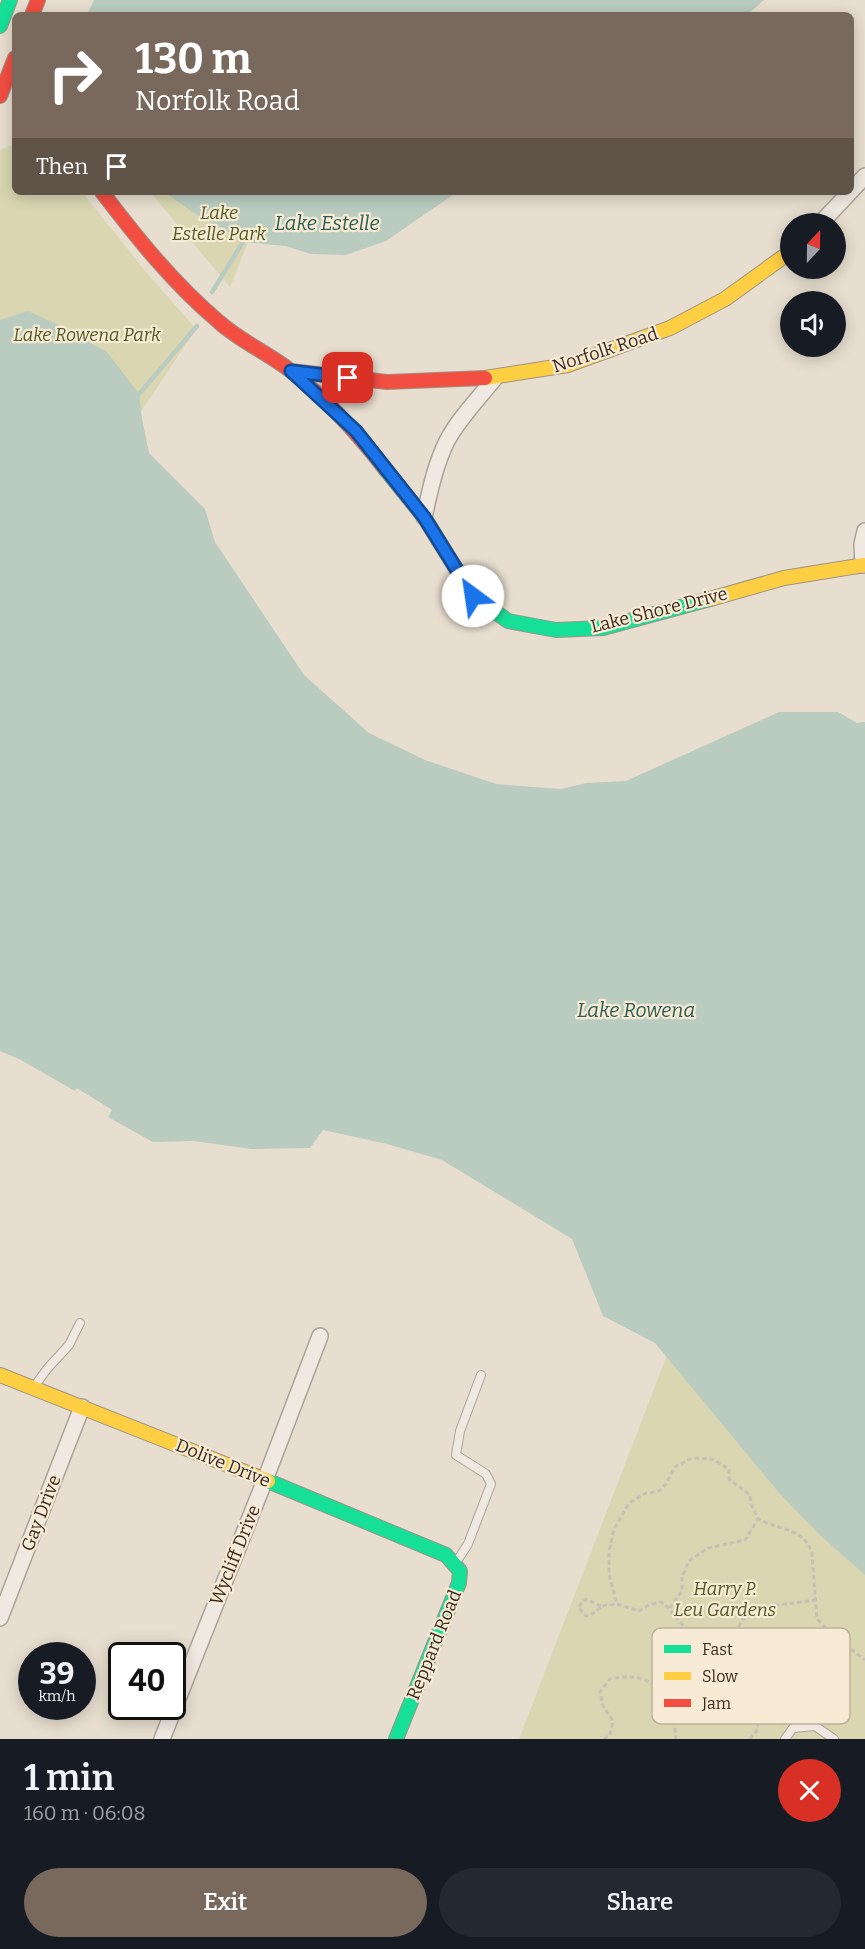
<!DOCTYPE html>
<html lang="en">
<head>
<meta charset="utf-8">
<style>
	body { margin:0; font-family:Bitter,serif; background:#242831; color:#f1f3f6; height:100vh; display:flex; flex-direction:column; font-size:22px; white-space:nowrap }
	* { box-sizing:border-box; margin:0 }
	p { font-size:20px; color:#9ea1a6 }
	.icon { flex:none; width:33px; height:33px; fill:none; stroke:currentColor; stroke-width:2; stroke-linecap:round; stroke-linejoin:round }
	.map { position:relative; height:1739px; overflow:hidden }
	.sheet { display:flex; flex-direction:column; background:#171b24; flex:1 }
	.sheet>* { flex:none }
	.banner { position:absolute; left:12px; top:12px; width:842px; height:183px; border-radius:9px; box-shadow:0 3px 15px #0003; background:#78695c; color:#fff; overflow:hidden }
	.needle { width:39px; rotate:22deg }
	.fabs { position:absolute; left:780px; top:213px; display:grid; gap:12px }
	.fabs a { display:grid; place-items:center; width:66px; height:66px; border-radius:50%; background:#171b24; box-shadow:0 3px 15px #0003; font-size:30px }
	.speed { position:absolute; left:18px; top:1642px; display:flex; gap:12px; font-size:30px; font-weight:700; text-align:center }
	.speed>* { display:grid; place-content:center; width:78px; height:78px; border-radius:50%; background:#171b24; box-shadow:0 3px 15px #0003; line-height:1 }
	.speed small { font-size:15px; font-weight:400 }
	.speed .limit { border:3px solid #111; border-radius:9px; background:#fff; color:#111 }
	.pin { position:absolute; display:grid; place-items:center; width:51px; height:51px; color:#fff; margin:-26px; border-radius:12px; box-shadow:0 3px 9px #0006 }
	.me { position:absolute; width:66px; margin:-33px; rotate:329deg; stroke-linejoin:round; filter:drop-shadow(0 0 4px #0008) }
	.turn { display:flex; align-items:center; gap:21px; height:126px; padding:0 24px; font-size:27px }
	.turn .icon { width:78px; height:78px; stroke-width:2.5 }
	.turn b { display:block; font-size:42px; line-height:51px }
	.then { display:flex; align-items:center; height:57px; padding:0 24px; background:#0003; gap:12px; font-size:22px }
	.round { display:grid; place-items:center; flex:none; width:63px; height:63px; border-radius:32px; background:#242831 }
	.head { display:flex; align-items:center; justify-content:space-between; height:102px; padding:0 24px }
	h1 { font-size:36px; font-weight:600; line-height:45px }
	.action { display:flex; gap:12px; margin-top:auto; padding:12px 24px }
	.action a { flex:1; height:69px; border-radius:36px; background:#78695c; color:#fff; font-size:24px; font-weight:600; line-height:69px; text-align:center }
	.action a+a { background:#242831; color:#f1f3f6 }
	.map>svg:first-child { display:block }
	.green { fill:#d9d6b1 }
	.water { fill:#baccc0 }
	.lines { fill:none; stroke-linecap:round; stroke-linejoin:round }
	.stream { stroke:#baccc0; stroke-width:4.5 }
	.lane-casing { stroke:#aca398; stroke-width:10 }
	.street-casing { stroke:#aca398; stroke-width:18 }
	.fast-casing { stroke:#9c9388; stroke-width:16 }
	.slow-casing { stroke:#9c9388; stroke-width:16 }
	.jam-casing { stroke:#9c9388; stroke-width:16 }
	.path { stroke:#c8c0b7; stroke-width:3; stroke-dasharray:4.5 3; stroke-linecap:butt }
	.lane { stroke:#efe9e1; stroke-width:8 }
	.street { stroke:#efe9e1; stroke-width:15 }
	.fast { stroke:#16e098; stroke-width:14 }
	.slow { stroke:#ffcf43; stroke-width:14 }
	.jam { stroke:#f24e42; stroke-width:14 }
	.route-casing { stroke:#114b97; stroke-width:15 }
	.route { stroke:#1a73e8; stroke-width:10 }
	.labels { text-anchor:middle; stroke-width:4.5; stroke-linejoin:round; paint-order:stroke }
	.park-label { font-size:18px; font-style:italic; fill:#515a24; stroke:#f8ebd5 }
	.street-label { font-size:18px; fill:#3c2a1e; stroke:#f8ebd5 }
	.water-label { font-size:20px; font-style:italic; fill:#2d5d56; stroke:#f8ebd5 }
	.key { fill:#f8ebd5; stroke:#c0b19e; stroke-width:1.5 }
	.key-label { font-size:16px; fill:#3c2a1e }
</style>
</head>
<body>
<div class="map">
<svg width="865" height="1739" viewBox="0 0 865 1739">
	<rect width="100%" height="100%" fill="#e7decf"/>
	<path class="green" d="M15,144V192H82L146,272L196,329L128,431L0,758V150Z
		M150,192H268L230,287Z
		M732,1187L865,1239V1739H519Z"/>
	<path class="water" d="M94,0H764L747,15H87Z
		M164,192H457L386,241L346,255L311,254L285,246L243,242L231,233L197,215Z
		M28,311L54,323L107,352L139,394L142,419L149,453L205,509L215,542L304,675L369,733L425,760L496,784L561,789L586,783L626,781L779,712H838L857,723L865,722V1575L821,1536L780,1494L655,1343L603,1316L572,1239L442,1160L387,1144L323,1130L310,1148L251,1149L194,1141L153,1142L108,1117L112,1110L77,1088L75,1091L19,1059L0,1051V320Z"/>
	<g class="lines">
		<path class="stream" d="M212,292L243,242
			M139,394L197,326"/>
		<defs>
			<path id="lane" d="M34,1387L47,1369L69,1345L80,1323
				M455,1564L468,1544L491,1484L486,1474L456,1455L460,1431L481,1375
				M785,1739L793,1728L815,1726L834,1739"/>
			<path id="street" d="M820,224L865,176
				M424,517C430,491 435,465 447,441C459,418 479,398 495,378
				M863,565L862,544L865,531
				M0,1618L82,1407
				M162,1739L265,1480L320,1336"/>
			<path id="fast" d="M0,26L10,0
				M386,470L424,517L473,596L508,621L556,630L603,628L710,599
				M268,1481L446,1555L460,1571L459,1583L396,1739"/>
			<path id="slow" d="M485,378L568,365L670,328L725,299L790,252
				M710,599L784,578L865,565
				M0,1375L268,1481"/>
			<path id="jam" d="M32,15L38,0
				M0,96L15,58
				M102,192C137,238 174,284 219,322C240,341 268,353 291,371C327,399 358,434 386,470
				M291,371L387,382L485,378"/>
		</defs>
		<use href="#lane" class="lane-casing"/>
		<use href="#street" class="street-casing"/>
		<use href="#fast" class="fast-casing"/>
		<use href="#slow" class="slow-casing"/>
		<use href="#jam" class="jam-casing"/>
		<path class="path" d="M601,1606L586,1599L578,1607L586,1616L596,1612L601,1606L617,1604
			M670,1608L682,1591V1577L689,1561L708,1548L745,1540L758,1519
			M668,1703C706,1690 712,1688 733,1652C713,1645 693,1637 678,1620C672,1613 669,1607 661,1602L649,1605L639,1611L617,1604L609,1575V1552L614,1529L629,1503L644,1494L659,1491L666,1484L675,1467L692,1458L712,1459L729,1469V1479L750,1495L751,1504L758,1519C779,1530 805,1528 812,1554L817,1619L833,1635L865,1660
			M783,1724L760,1715L744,1688L733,1652L735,1633L743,1619L756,1608L816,1600
			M604,1739L610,1735L613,1721L603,1706L600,1692L610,1679C656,1669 673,1697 676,1739
			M750,1739L756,1732L760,1715"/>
		<use href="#lane" class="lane"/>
		<use href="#street" class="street"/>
		<use href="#fast" class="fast"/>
		<use href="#slow" class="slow"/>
		<use href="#jam" class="jam"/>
	</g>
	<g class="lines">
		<defs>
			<path id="route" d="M348,378L291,371L356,431L424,517L473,596"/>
		</defs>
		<use href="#route" class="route-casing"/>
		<use href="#route" class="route"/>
	</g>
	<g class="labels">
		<g class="park-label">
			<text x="219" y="219">Lake<tspan x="219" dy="21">Estelle Park</tspan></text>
			<text x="87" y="341">Lake Rowena Park</text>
			<text x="725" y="1595">Harry P.<tspan x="725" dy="21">Leu Gardens</tspan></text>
		</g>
		<g class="street-label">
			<text transform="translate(605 350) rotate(-18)" y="6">Norfolk Road</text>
			<text transform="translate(659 610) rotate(-14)" y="6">Lake Shore Drive</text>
			<text transform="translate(223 1463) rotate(22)" y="6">Dolive Drive</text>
			<text transform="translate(41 1513) rotate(-69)" y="6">Gay Drive</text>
			<text transform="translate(235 1555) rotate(-68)" y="6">Wycliff Drive</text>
			<text transform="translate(434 1645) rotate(-68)" y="6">Reppard Road</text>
		</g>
		<g class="water-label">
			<text x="327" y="230">Lake Estelle</text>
			<text x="636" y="1017">Lake Rowena</text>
		</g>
	</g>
	<rect x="652" y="1628" width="198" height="96" rx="9" class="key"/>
	<rect x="664" y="1645" width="27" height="8" fill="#16e098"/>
	<rect x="664" y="1672" width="27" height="8" fill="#ffcf43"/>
	<rect x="664" y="1699" width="27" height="8" fill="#f24e42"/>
	<g class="key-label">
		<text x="702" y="1655">Fast</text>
		<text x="702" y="1682">Slow</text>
		<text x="702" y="1709">Jam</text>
	</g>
</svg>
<div class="fabs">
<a><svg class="needle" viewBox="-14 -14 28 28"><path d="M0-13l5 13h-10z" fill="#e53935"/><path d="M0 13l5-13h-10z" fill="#9ea1a6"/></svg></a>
<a><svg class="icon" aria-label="sound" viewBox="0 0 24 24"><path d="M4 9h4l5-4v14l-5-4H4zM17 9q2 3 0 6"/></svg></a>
</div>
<div class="speed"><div>39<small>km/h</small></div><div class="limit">40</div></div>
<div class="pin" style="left:348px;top:378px;background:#d93025"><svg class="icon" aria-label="arrive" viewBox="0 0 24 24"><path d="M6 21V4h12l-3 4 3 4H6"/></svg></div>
<svg class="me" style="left:473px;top:596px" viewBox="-20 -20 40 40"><circle r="19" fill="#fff"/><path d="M0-13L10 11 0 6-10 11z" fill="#1a73e8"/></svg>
<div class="banner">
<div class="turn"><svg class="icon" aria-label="right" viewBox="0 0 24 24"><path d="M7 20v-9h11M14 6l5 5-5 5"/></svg><div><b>130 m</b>Norfolk Road</div></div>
<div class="then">Then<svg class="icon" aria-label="arrive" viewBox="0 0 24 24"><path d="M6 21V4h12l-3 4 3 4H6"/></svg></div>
</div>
</div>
<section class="sheet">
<div class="head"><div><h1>1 min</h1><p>160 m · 06:08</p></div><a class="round" style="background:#d93025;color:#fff"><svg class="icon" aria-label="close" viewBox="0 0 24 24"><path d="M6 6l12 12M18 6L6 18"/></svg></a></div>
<div class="action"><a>Exit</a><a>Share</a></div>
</section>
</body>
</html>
